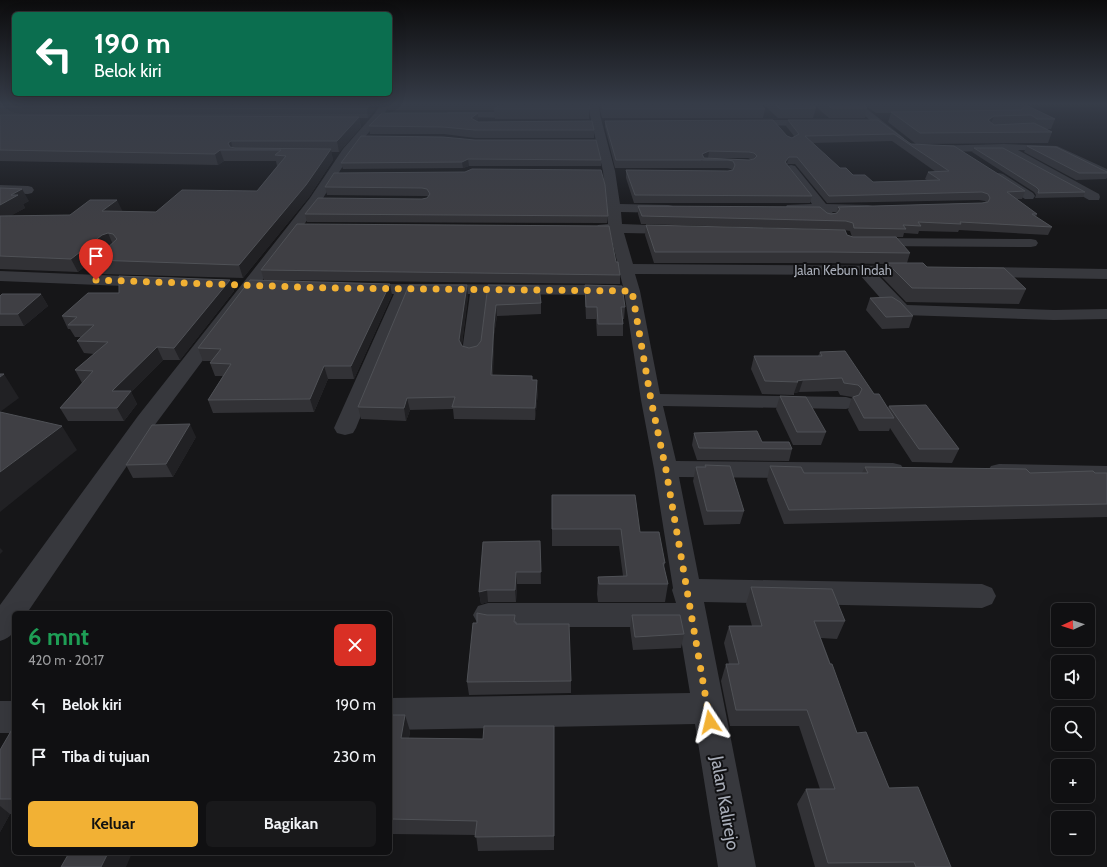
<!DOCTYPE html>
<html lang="id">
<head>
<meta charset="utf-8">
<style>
	body { margin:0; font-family:Cabin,sans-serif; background:#19191b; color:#f1f3f6; height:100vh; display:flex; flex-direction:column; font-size:15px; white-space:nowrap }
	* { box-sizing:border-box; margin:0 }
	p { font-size:13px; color:#9c9d9f }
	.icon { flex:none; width:22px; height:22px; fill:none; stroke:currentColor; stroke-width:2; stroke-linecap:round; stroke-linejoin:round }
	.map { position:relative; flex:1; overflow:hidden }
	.side { position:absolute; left:12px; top:611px; width:380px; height:244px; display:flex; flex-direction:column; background:#101012; border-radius:6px; box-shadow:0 4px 16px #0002,0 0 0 1px #303032 }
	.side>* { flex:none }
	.banner { position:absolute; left:12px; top:12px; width:380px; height:84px; border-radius:6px; box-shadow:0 4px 16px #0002,0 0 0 1px #303032; background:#0b6e4f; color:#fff; overflow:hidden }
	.needle { width:26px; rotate:267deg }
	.fabs { position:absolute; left:1051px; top:603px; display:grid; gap:8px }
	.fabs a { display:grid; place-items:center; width:44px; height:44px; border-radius:6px; background:#101012; box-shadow:0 4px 16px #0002,0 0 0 1px #303032; font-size:20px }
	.pin { position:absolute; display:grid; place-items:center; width:34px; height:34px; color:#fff; margin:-41px -17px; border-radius:50% 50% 50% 0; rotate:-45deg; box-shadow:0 0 4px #0007 }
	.pin .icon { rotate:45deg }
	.me { position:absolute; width:44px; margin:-22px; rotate:350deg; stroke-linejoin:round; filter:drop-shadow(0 0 3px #0008) }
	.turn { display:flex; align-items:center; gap:14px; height:84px; padding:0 16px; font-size:18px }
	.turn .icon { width:52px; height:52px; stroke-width:2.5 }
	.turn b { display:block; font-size:28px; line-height:34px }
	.round { display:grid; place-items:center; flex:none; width:42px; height:42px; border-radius:6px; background:#19191b }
	.head { display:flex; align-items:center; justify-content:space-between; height:68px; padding:0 16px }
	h1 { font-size:24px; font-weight:700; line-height:30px; color:#1e9e55 }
	.cta { display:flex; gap:8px; margin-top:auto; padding:8px 16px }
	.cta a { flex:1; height:46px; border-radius:6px; background:#f2b134; color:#111; font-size:16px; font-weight:700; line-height:46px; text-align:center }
	.cta a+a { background:#19191b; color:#f1f3f6 }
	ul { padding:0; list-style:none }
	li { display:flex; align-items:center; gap:12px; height:52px; padding:0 16px }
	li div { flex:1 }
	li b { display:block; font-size:15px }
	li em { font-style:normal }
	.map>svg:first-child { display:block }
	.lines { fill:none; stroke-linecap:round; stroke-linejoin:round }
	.minor { fill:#37383d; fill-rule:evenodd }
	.wall { fill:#323236; fill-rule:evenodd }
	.shaded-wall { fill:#212124 }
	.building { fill:#3f3f44; stroke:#4f5156; fill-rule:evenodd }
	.route { stroke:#f2b134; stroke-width:7; stroke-dasharray:0 12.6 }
	.labels { text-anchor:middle; stroke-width:4; stroke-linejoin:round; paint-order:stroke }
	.far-street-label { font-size:13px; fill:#a8adb8; stroke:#111113 }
	.near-street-label { font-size:18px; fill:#a8adb8; stroke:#111113 }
</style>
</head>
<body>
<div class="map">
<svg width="1107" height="867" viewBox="0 0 1107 867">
	<rect width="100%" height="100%" fill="#161618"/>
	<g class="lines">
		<path class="minor" d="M380,105H390L382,117L351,153L320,203L154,426L27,613H14C14,629 17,635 0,641V605L138,416L310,198L343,149L375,113Z
			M589,105H599L600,115L615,171L620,204L668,205L673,206L675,209L673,212L668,213L621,212L622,224L674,226L679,227L681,230L679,233L674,234L624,233L633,264L914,266L920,268L922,271L920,274L914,276L878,275L907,305L1054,310L1107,309V319L1054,320L903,315L891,310L860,275L635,274L640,291L660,394L846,397L853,399L856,403L853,407L846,409L663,406L676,461L893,463L901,465L905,471L901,477L893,479L679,477L699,579L982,584L992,588L996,596L992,604L982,608L704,602L756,867H718L695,724L390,730V698L690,693L679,627H488L478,624L473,615L478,606L488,603H676L672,590L673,588L654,469L641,400L624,291L610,232L598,231L596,228L598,225L608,224L603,171L590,115Z
			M851,105H862L904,138L903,140H895Z
			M448,112H524L529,115L524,118L445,117L443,115Z
			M745,120H816L821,123L816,126L742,125L740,123Z
			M1004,144L1057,146L1107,169V178L1051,151L1018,150L1099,194L1100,197L1099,200H1089L1003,151L929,152L924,149L929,146Z
			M791,165L795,166L826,204L868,205L873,206L875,209L873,212L868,213L832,212L836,217L834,220C826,222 823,219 819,212L787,211L785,208L787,205L812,204L785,168L787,166Z
			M999,173L1003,174L1033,193L1035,196L1033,199H1025L995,180L993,177L995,174Z
			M0,185L28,186L32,187L34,190L32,193L28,194L0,193Z
			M869,238L1031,239L1036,240L1038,243L1036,246L1031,247L869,246L864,245L862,242L864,239Z
			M979,267L1107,269V279L979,277L973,275L971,272L973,269Z
			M0,271L149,277L155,279L157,282L155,285L149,287L0,281Z
			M361,284L615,285L621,287L623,290L621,293L615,295L487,294L480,352L478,356L471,358L464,356L462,352L470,294H410L356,428L353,433L345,435L337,433L334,428L394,294L355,292L353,289L355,286Z
			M999,464L1107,466V482L999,480L991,478L987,472L991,466Z
			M0,701H14V733H0Z"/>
	</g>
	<path class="wall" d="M0,105H378L368,118H359L361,127L339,152H331L333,160L309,197L243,278L101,274L94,260L99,255L78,272L0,269V188L29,201L23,204L25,208L10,216L70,215L122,212H156L257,191L277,166L276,161H224L218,165L0,161Z
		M387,105H589V119H495L494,110H388Z
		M599,105H761L765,109L763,118H602Z
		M764,105H813L816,108L813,118H778Z
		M814,105H864L867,108L865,118H829Z
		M864,105H1026L1055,119L1051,129H1046L1052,132L1048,143L916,144L888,122L891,113H876Z
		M478,113V120L476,121L478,122L594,130V138H475L444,134H370L369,126Z
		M788,120H878L911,144L1025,191L1022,199H1017L1037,214L1036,217L1052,227L1048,235L959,230L958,232L919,231L918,234L904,233L903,237H852L850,231L844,230L641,224L638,214V206L827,213L831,214L836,213L838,207L982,203L986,202L985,201L979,200L827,203L795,164H787L812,196L810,203H634L626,178V170L728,171L732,170L731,169L727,168H615L605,127V121L787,136L792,138L794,136L786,126ZM892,141L936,172H928L925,179L928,181L873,182L853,175L840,168L812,143ZM707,158H748L752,160H749Z
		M443,137L601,160V166H469L463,168L343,169L341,163Z
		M1027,146L1107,172V178L1106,179L1076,180L1024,152Z
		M974,148L1085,192L1083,197L1035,198L1036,195L1034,192L972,152Z
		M334,173L608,216L607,223L307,222L305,214L422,199L427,198L428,196H423L327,195L325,187Z
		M646,225L847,235L910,253L907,263L927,267L1026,289L1019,304L906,302L882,277L886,264L825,263H654L645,235Z
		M616,262L620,275V284L264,280L261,270Z
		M230,280L234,291L180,360H163L131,392L137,404L124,421H68L60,408L82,383L75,370L94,354L84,353L77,341L81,337H75L70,329H68L62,316L119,293Z
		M488,285L541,303V314L497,316L494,335L493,375L532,380L538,392L535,420L454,419L453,409L410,410L406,421L361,419L358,407L468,296L462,344V346L469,348L477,346L481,341Z
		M585,285L625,307L624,319H623V336H597L596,319H586L585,297Z
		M41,294L48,306L24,326H0V296Z
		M392,295L354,379H328L314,412L213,413L208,400L223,376H215L210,363L211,361H203L198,348Z
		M870,298L913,316L909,328L882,329L866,310Z
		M820,352L874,394L888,408L889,406L959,449L952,463L912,462L890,428L889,431H859L848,410L852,397L840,395L838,391L799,392L794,393V395L762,394L751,369L754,356H818Z
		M780,396L826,432L821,445H793L776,409Z
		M694,433L762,442L792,449L789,461L697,460L692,445Z
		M196,437L173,477L133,478L126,465Z
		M705,465L744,511L740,524L704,525L693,481L696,467H705Z
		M770,466L804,473H862L865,467L1030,473H1107V517L784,524L767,480Z
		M552,495L640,532L665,563L664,567L668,584L665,602H598L597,594L598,577L623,576L619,546H552Z
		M540,541L541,584H517L516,602H488L481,604L479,592Z
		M751,587L845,621L837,639L821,638L857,733L889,788L951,867H815L797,804L806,789H820L799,726H730L721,681L726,664H729L724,643L729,626H752L746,604Z
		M487,615H515V622L516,624L571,681V693L469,695L467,682L477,623Z
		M632,615L684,634L681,648L633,650L630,628Z
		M390,715L410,731L409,738L483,739L554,726V850L478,851L476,835L391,834L390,839Z
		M14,726V814H10L0,832V750Z"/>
	<path class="shaded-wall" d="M369,105H378L368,118L367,109Z
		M478,113V120L472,125L471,118Z
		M994,116L990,126L988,120Z
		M359,117L361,127L339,152L337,141Z
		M231,141L233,150H230L228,143Z
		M331,149L333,160L309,197L243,278L239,265Z
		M220,150L224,161L218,165L215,154Z
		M709,151L708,158L701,161L702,154Z
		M789,157L787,164L785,162Z
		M468,159L469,166L463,168L462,162Z
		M22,189L29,201L23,204L25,208L0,222V205L11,195Z
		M117,200L123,212L102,211Z
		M108,233L114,247L108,248L78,272L71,259L102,235Z
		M230,280L234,291L180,360L174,348Z
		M390,284L392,295L354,379L351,366Z
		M467,285L468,296L461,352L459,340Z
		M41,294L48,306L24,326L18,314Z
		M496,305L497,316L494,335L492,387L491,375L494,324Z
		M157,347L163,360L131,392L137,404L124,421L117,408L112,391Z
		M324,366L328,379L314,412L310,399Z
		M4,374L19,398L0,412V377Z
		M537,380L538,392L535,420V408Z
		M803,380L799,392L794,393L798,382L797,381Z
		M407,398L410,410L406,421L404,408Z
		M190,424L196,437L173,477L166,464Z
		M62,426L77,450L0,512V472Z
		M0,548L3,551L0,554Z
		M516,572L517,584L516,602L515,590Z
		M487,590L488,602L481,604L479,592Z
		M405,715L410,731L406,754L401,738Z
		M0,806L10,814L0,832Z
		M108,853H132L126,867H101Z"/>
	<path class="building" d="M0,105H369L367,109L0,107Z
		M500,105H589L590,109H494Z
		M602,105H761L765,109H603Z
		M776,105H812L816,108L780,109Z
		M828,105H864L867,108H831Z
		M1023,105H1026L1055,119H1037L1031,115L994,116L988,120L994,125L1034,123L1052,132L920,133L891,112L1021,110L1025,106Z
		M382,113H478L471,118L478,122L592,121L594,130H475L443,127L369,126Z
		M0,115L359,117L337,141H231L228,143L230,147L235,148L331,149L306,185L239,265L94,260L117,239L113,234L108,233L102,235L71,259L0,256V216L70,215L90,200H117L102,211L156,212L182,190L257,191L286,156L275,155L281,150H220L215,154L0,150Z
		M773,120L787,136L792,138L799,134L788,120H878L911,144L954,146L1025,191L1007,192L1037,214H1032L1052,227L960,222L961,224L918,222L921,226L903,225L906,229L854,228L853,223L846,221L642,216L638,206L820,207L827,213L831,214L837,213L840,209L838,207L982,203L988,202L990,198L988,194L982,192L829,196L797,157H789L785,162L812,196L635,195L626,170L728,171L733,170L735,165L733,161L728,160H616L605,121ZM894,134L949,171L928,172L940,180L873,182L865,175H853L846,168H840L805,136ZM709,151L749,152L754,153L757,156L754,159L749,160L704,158L702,154Z
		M361,136L443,137L475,140H596L601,160L468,159L462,162L341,163Z
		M1027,146L1056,147L1107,172V173H1079Z
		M974,148H1003L1085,192L1038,193L1039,190L1036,187Z
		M472,169L601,170L605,185L608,216L305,214L318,198L422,199L427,198L430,194L427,189L422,188L325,187L334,173L465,172Z
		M0,188L22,189L11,195H18L0,205Z
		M297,224L609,226L616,262H618L620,275L261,270Z
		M646,225L845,230L847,235L853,237H896L910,253L828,252H655Z
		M887,263H923L927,267L1004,268L1026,289L912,288Z
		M119,276L230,280L174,348L157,347L112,391H131L117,408H60L93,371L75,370L108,342L77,341L94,325H68L77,317L62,316L88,293H119Z
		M250,280L390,284L351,366H324L310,399L208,400L231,364L210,363L221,349L198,348Z
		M409,285H467L459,340L462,346L469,348L477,346L481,341L488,285L539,286L541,303L496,305L494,324L491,375L532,376V380H537L535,408L452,407L455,397L407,398L404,408L358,407Z
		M585,285L622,286L625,307H621L623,324H598L597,307H586Z
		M2,294H41L18,314H0V296Z
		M892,297L900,302L913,316L886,317L870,298Z
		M845,351L874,394H879L894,418H864L853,397L859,395L862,389L858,385L844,383L842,378L803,380L797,381L798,382L765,381L754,356H822L820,352Z
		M0,374H4L0,377Z
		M780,396L806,397L826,432H797Z
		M926,405L959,449H919L889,406Z
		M0,412L62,426L0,472Z
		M190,424L166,464L126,465L152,425Z
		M757,431L762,442H789L792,449L699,448L694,433Z
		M705,465L730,466L744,511H707L696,467H706Z
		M770,466L801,467L804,473H868L865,467L1026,469L1030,473L1093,471L1095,473H1107V504L789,510Z
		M552,495H635L640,532H659L665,563H663L668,584H599L598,577L627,576L621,529H552Z
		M540,541L541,572H516L515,590H487L479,592L483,542Z
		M751,587L832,589L845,621H814L830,664H832L857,733L866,732L889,788L918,787L951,867H916L914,862L828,863L806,789H835L807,710H736L726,664H739L729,626H762Z
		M477,613L487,615H515L514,622H516V624H569L571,681L467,682L473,623H477Z
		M632,615H680L684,634L635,637Z
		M390,715H405L401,738L483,739L484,726H554V836L475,837L477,821L390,819Z
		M14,726V799H0V750Z
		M69,853H108L101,867H61Z"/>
	<linearGradient id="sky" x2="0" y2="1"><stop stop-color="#0c0c0d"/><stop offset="0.46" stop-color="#363c48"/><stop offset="1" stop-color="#363c48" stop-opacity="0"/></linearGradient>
	<rect width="1107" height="226" fill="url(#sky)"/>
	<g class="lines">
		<path class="route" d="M96,280L327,288L632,291L651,400L666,470L710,722"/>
	</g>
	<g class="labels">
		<g class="far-street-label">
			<text x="843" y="275">Jalan Kebun Indah</text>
		</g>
		<g class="near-street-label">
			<text transform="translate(725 803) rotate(80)" y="6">Jalan Kalirejo</text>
		</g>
	</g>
</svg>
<div class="fabs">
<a><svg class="needle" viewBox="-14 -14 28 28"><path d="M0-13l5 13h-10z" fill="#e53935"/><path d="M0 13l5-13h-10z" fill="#9c9d9f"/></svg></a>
<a><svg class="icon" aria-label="sound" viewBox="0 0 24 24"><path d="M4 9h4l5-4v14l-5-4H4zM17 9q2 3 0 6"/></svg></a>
<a><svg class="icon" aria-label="search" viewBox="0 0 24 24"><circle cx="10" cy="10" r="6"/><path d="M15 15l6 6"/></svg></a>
<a>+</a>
<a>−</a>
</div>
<div class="pin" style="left:96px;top:280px;background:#d93025"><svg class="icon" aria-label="arrive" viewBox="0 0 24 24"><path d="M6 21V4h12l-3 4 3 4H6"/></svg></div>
<svg class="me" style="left:710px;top:722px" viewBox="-20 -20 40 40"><path d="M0-17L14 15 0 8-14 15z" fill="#f2b134" stroke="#fff" stroke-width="4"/></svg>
<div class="banner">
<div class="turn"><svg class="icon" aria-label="left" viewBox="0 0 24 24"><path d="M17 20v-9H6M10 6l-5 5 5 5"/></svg><div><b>190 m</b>Belok kiri</div></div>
</div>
<section class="side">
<div class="head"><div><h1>6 mnt</h1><p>420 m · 20:17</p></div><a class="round" style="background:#d93025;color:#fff"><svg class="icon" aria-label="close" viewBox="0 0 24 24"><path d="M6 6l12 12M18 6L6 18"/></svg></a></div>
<ul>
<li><svg class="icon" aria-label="left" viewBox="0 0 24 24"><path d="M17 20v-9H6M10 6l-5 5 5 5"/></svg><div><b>Belok kiri</b></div><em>190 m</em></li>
<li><svg class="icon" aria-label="arrive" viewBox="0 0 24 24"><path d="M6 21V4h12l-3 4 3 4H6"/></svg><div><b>Tiba di tujuan</b></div><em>230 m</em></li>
</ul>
<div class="cta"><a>Keluar</a><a>Bagikan</a></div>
</section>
</div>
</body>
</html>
